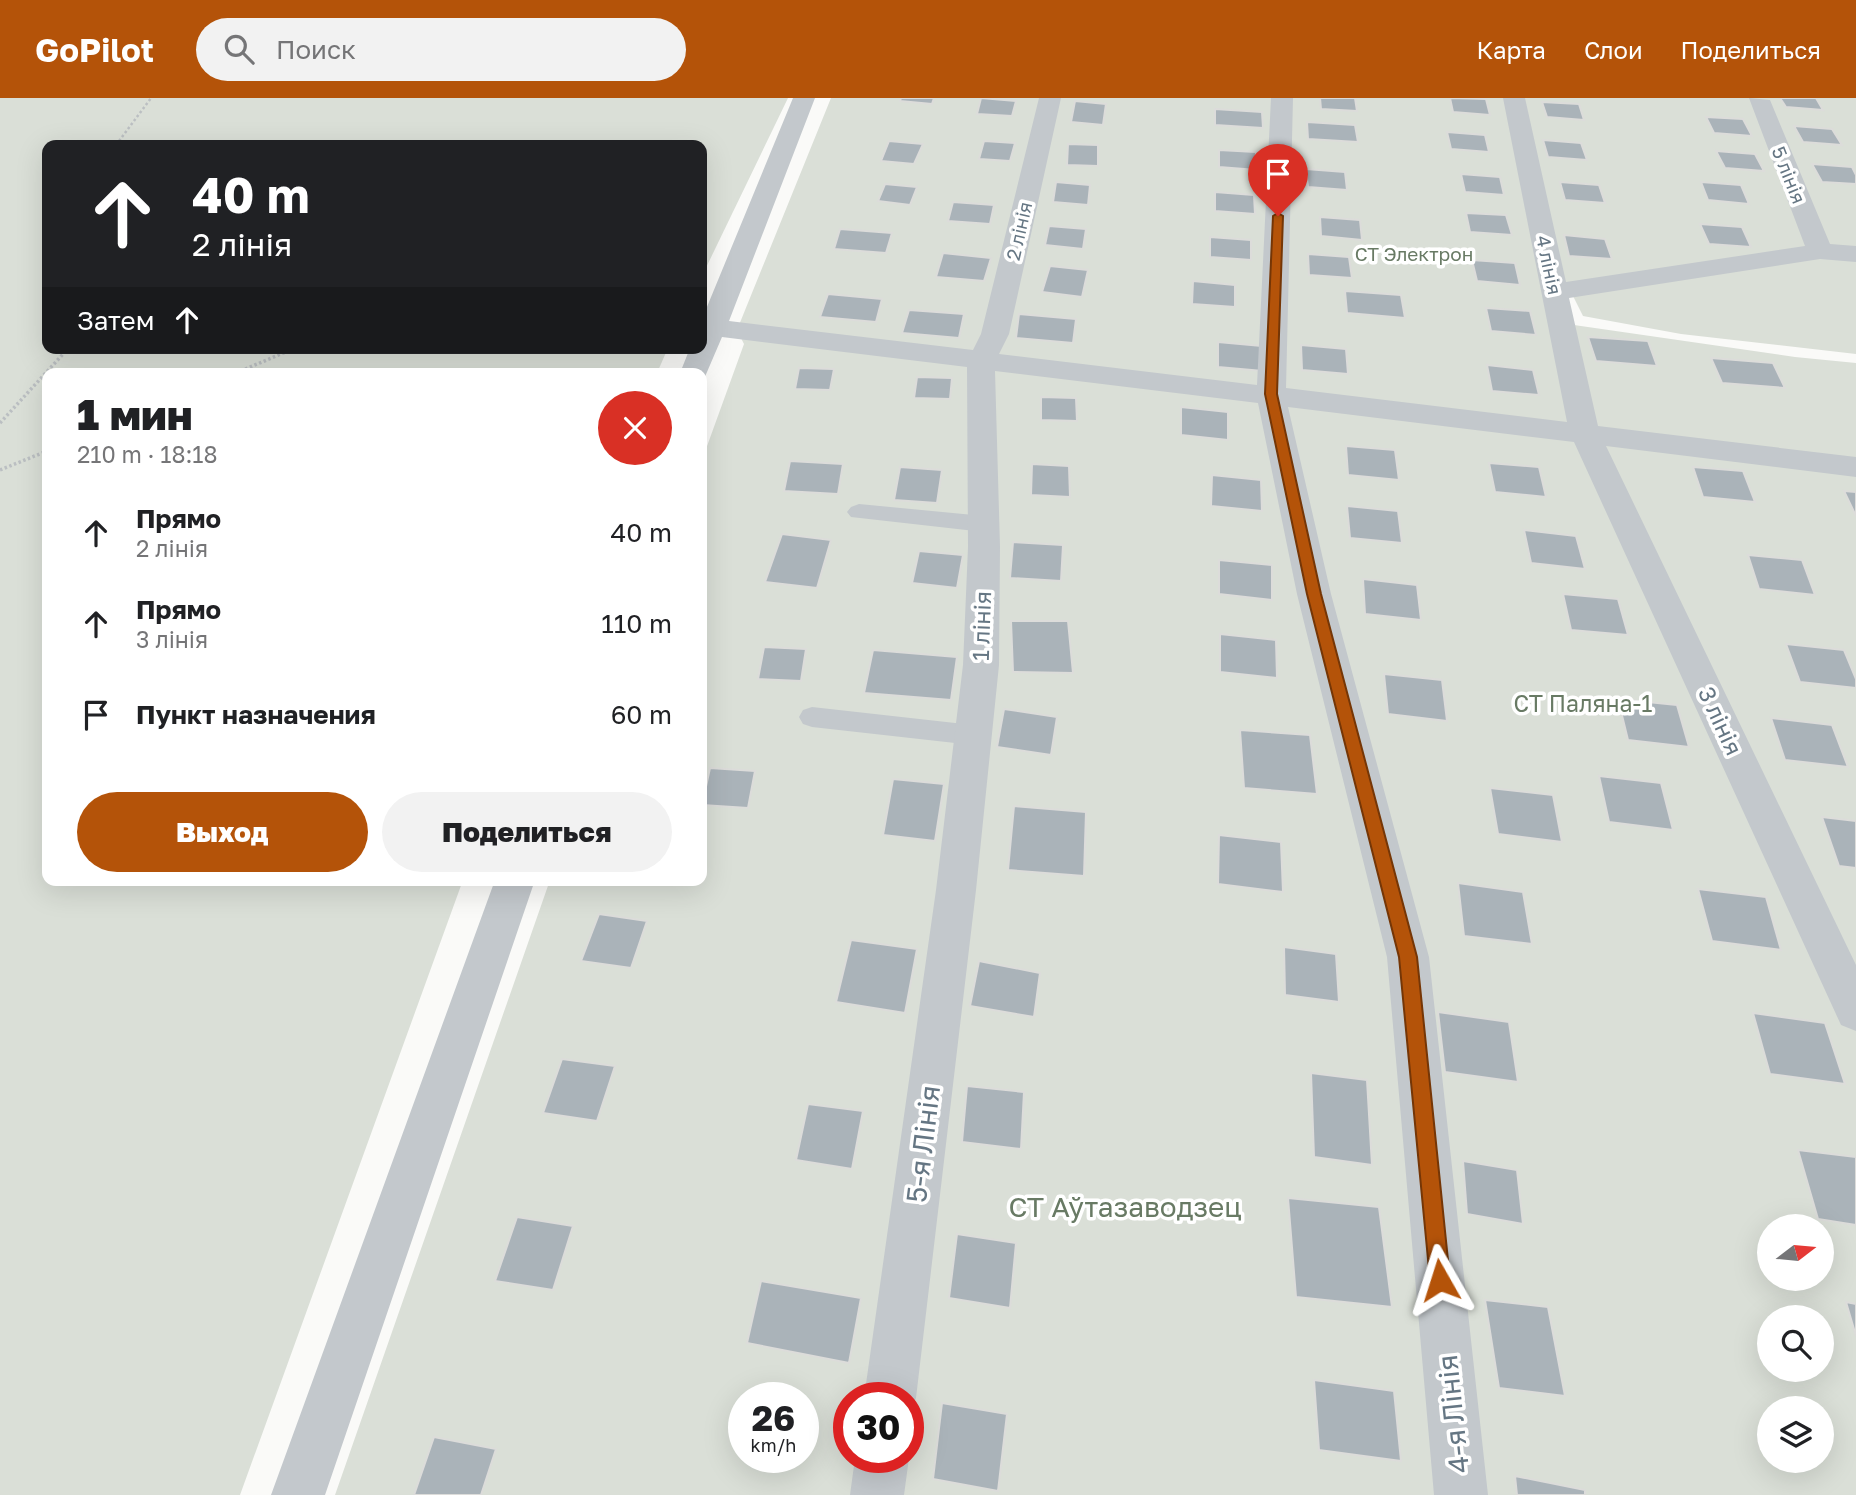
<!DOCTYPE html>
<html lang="ru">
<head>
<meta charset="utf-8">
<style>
	body { margin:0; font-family:"Golos Text",sans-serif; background:#f2f2f2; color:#202124; height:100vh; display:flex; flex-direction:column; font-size:26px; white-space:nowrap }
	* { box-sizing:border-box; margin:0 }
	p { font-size:23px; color:#757577 }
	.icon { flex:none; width:38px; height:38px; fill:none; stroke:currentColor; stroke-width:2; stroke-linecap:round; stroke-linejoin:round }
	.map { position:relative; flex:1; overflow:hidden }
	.drawer { position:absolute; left:42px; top:270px; width:665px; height:518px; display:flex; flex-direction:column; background:#fff; border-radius:14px; box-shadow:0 7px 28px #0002 }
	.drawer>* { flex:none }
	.top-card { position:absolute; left:42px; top:42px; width:665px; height:214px; border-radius:14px; box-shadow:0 7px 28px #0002; background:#202124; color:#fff; overflow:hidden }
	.needle { width:46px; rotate:74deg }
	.controls { position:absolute; left:1757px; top:1116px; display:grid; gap:14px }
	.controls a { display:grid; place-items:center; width:77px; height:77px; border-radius:50%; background:#fff; box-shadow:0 7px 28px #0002; font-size:35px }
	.speed { position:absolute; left:728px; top:1284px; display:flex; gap:14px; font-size:35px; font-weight:700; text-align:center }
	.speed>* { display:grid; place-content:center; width:91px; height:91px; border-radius:50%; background:#fff; box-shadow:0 7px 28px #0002; line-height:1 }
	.speed small { font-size:18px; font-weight:400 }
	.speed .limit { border:10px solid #d22; background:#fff; color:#111 }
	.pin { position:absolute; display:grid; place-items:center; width:60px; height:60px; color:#fff; margin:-72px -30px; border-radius:50% 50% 50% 0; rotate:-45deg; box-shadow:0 0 7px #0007 }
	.pin .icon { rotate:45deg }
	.me { position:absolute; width:77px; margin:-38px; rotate:354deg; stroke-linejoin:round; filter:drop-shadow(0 0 5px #0008) }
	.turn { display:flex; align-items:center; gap:24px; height:147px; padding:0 35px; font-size:32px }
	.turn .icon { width:91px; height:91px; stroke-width:2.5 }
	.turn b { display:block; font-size:49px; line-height:60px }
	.then { display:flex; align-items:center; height:66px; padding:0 35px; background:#0003; gap:14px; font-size:26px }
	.round { display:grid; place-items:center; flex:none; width:74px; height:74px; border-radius:37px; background:#f2f2f2 }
	.head { display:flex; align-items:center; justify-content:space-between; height:119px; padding:0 35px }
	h1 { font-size:42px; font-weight:800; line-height:52px }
	.action { display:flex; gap:14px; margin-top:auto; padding:14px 35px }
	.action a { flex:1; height:80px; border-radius:42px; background:#b45309; color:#fff; font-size:28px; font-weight:800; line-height:80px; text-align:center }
	.action a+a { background:#f2f2f2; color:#202124 }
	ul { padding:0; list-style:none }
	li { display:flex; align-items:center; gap:21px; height:91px; padding:0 35px }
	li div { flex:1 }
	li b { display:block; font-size:26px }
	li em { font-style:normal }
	header { display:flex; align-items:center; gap:42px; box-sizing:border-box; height:98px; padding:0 35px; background:#b45309; color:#fff }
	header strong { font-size:33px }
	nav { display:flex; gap:38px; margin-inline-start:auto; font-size:24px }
	.search { width:490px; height:63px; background:#f2f2f2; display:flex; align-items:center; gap:18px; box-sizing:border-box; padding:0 24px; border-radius:38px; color:#757577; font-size:26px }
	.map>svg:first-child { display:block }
	.green { fill:#dadfd7; fill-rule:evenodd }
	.building { fill:#aab3b9; stroke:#dcdcda; stroke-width:2 }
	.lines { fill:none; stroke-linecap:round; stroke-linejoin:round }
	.path-far1 { stroke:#bbbfc2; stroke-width:2.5; stroke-dasharray:2.5 2.5; stroke-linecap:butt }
	.path { stroke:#bbbfc2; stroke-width:3.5; stroke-dasharray:2.5 2.5; stroke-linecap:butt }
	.lane { fill:#c3c8cc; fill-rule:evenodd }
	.street { fill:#c3c8cc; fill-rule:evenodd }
	.route { fill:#b45309; stroke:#753606; stroke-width:2 }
	.labels { text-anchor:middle; stroke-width:7; stroke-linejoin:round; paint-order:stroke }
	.far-street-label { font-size:19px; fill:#657683; stroke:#fff }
	.far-park-label { font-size:19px; fill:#687a64; stroke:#fff }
	.street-label { font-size:23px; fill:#657683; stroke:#fff }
	.park-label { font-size:23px; fill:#687a64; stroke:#fff }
	.near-street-label { font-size:28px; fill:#657683; stroke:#fff }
	.near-park-label { font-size:28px; fill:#687a64; stroke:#fff }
</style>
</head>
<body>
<header>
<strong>GoPilot</strong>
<div class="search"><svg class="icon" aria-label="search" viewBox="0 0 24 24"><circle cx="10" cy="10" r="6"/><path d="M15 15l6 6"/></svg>Поиск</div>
<nav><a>Карта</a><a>Слои</a><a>Поделиться</a></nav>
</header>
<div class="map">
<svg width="1856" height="1397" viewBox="0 0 1856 1397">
	<rect width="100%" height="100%" fill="#fafaf8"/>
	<path class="green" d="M0,0H788L702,178V47H47V250H668L657,275H47V782H463L240,1397H0Z
		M831,0H1856V256L1681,236L1583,218L1573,198L1565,197L1574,227L1795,259L1856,265V1397H335L550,782H702V362L744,246L737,232ZM1769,1129H1822V1181H1769ZM1769,1220H1822V1272H1769ZM744,1300H803V1360H744ZM849,1300H908V1360H849ZM1769,1311H1822V1363H1769Z"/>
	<path class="building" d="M901,0H934L932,6L900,3Z
		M981,0L1016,3L1012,18L977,16Z
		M1320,0H1355L1357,13L1321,11Z
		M1450,0L1486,1L1490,17L1453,14Z
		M1780,0H1816L1823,12L1786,9Z
		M1075,3L1106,6L1103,27L1071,24Z
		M1542,4L1579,6L1584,22L1547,19Z
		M1215,11L1262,14L1263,30L1215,27Z
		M1706,19L1743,21L1752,38L1714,35Z
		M1307,24L1355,27L1358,44L1308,41Z
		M1794,28L1832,31L1842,47L1803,44Z
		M1447,34L1485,37L1489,54L1451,51Z
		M1543,42L1581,45L1587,62L1548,59Z
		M889,43L923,46L914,66L881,63Z
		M984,43L1015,45L1010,63L979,61Z
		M1068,46L1098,47V68L1067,67Z
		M1219,52L1256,54L1257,72L1219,69Z
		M1716,53L1755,56L1764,73L1725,70Z
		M1812,66L1852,69L1856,77V86L1822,84Z
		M1306,71L1345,74L1347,92L1308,89Z
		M1461,76L1500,79L1504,97L1465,94Z
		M1056,84L1090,87L1088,107L1053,104Z
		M1560,84L1599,87L1605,105L1565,102Z
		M1701,84L1741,87L1749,106L1708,102Z
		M885,86L917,89L910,107L878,103Z
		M1215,94L1254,97L1255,116L1215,113Z
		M953,104L994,107L990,126L948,123Z
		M1466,115L1506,117L1512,137L1470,134Z
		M1320,119L1360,122L1362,142L1321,138Z
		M1700,126L1742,129L1751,149L1709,146Z
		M1049,128L1086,131L1083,151L1045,147Z
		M840,131L892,135L886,155L834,151Z
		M1564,137L1605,141L1612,161L1569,158Z
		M1210,139L1251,142V162L1210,159Z
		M943,155L991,160L984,183L936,179Z
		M1308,156L1349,159L1352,180L1309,177Z
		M1472,162L1515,165L1520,187L1477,183Z
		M1050,168L1088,172L1082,199L1042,194Z
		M1193,183L1235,187V209L1192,206Z
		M1345,193L1401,197L1405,220L1347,215Z
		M828,196L882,201L876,224L820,219Z
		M1486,210L1530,213L1536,237L1491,233Z
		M909,212L964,216L959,240L902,235Z
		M1019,216L1076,221L1073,245L1016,240Z
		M1588,239L1648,243L1657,268L1596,263Z
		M1218,244L1262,248L1263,273L1218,269Z
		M1301,247L1346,251L1348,276L1302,272Z
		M1711,260L1773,265L1785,290L1722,285Z
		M1487,267L1533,272L1539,297L1492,293Z
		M799,270L834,271L830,292L795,291Z
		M917,279L952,280L950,301L914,300Z
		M1041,299L1076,300L1077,323L1041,322Z
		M1181,309L1228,314V342L1181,337Z
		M1346,348L1395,352L1399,382L1348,377Z
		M790,363L843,366L838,396L784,393Z
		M1489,365L1539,369L1546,399L1495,394Z
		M1032,366L1069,368L1070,399L1031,397Z
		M900,369L942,372L937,405L894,402Z
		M1693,369L1743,373L1755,404L1703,399Z
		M1212,377L1261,382L1262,413L1211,408Z
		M1844,393L1856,394V418Z
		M1347,408L1398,413L1402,445L1350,440Z
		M1524,432L1576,438L1585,471L1531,465Z
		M782,436L831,442L817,490L765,484Z
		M1013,444L1063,447L1061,483L1010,480Z
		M919,453L963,457L957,490L912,485Z
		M1748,457L1802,462L1815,497L1759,491Z
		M1219,462L1272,467V502L1219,496Z
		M1363,481L1417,487L1421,522L1365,516Z
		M1563,496L1618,501L1628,537L1571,532Z
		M1011,523H1068L1073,575L1013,574Z
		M1220,536L1276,542L1277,580L1220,574Z
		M1786,546L1844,552L1856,581V590L1800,584Z
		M764,549L806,551L801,583L758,581Z
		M873,552L957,559L951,602L864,595Z
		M1384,576L1442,582L1447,623L1388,616Z
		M1618,601L1677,607L1689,649L1628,642Z
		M1004,611L1057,619L1051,657L997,649Z
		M1771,620L1832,627L1848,669L1785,662Z
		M1240,632L1310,637L1317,696L1244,690Z
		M710,670L755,673L748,710L702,707Z
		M1599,678L1661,685L1673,732L1609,724Z
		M893,681L944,686L935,743L883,737Z
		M1490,690L1553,697L1562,744L1498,736Z
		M1014,708L1086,714L1084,778L1008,772Z
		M1822,719L1856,723V770L1839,768Z
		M1219,737L1281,744L1283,794L1218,786Z
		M1458,785L1523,794L1532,846L1464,838Z
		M1698,791L1766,799L1781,852L1712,843Z
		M599,816L647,823L631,870L581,863Z
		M851,842L917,851L905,915L836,904Z
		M1284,849L1336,856L1339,904L1285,897Z
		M979,863L1040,875L1034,919L970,908Z
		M1438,914L1509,924L1518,984L1445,974Z
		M1753,915L1825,925L1845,986L1770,976Z
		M562,961L615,968L597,1023L543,1015Z
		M1311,975L1367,982L1372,1067L1314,1059Z
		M967,988L1024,994L1021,1051L962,1044Z
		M808,1006L863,1013L852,1071L796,1062Z
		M1798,1052L1856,1059V1127L1818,1121Z
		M1463,1063L1517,1072L1523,1126L1467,1116Z
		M1288,1100L1379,1109L1392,1209L1296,1199Z
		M517,1119L573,1128L553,1192L495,1183Z
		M957,1136L1016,1145L1010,1210L949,1200Z
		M761,1183L861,1200L849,1265L747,1245Z
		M1485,1202L1548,1209L1565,1298L1499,1290Z
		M1846,1204L1856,1206V1238Z
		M1314,1282L1394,1293L1401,1363L1319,1352Z
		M942,1305L1007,1316L998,1393L933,1381Z
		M434,1339L496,1351L481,1397H414Z
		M1515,1378L1585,1392V1397H1517Z"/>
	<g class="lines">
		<path class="path-far1" d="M116,47L151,0"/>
		<path class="path" d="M236,275L295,250
			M0,325L64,255V250
			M0,372L47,353"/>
		<path class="lane" d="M859,406L984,418L992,420L996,426L992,432L984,434L851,419L847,414L851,409Z
			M812,609L973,627L983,630L986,637L983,644L973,647L812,629L803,626L799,619L803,612Z"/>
		<path class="street" d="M793,0H815L729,223L973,252L981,236L1039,0H1061L1009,236L999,256L1257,287L1271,0H1293L1286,290L1567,324L1503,0H1525L1566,184L1805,148L1749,0L1770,2L1830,146L1856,148V164L1820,161L1569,200L1598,328L1856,359V379L1606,348L1856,867V933L1841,927L1574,344L1288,309L1331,496L1429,859L1488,1397H1434L1387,859L1297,496L1258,305L995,273L1000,449L999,567L976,792L916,1300L908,1319V1300H864L936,792L963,567L968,449L967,269L722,239L704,281L702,282V275H680L690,250H702V221Z
			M495,782H535L325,1397H271Z
			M908,1358L909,1360L904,1397H850L855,1360Z"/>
	</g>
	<path class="route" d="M1278,115L1283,118L1277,296L1321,496L1417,859L1450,1182L1447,1189L1440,1192L1433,1189L1430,1182L1399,859L1307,496L1265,296L1273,118Z"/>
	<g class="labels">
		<g class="far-street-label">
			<text transform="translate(1789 77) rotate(68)" y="7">5 лінія</text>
			<text transform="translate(1019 133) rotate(-77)" y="7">2 лінія</text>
			<text transform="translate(1549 167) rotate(78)" y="7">4 лінія</text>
		</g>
		<g class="far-park-label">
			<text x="1414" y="163">СТ Электрон</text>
		</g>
		<g class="street-label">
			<text transform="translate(982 528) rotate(-88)" y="8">1 лінія</text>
			<text transform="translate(1720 623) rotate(65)" y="8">3 лінія</text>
		</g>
		<g class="park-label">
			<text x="1583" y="614">СТ Паляна-1</text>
		</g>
		<g class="near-street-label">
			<text transform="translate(923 1046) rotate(-83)" y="10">5-я Лінія</text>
			<text transform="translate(1453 1316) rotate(-96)" y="10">4-я Лінія</text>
		</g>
		<g class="near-park-label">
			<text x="1125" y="1119">СТ Аўтазаводзец</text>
		</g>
	</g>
</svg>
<div class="controls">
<a><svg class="needle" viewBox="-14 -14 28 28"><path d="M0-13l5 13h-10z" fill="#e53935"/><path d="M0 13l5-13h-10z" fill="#757577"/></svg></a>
<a><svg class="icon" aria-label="search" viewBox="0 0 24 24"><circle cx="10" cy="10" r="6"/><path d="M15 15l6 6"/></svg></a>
<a><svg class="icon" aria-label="layers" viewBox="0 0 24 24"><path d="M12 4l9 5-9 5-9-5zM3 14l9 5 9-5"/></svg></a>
</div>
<div class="speed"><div>26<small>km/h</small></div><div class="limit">30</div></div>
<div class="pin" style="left:1278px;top:118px;background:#d93025"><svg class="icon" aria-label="arrive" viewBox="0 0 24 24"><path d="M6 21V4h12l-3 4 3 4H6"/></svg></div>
<svg class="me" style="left:1440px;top:1182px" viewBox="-20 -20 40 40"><path d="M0-17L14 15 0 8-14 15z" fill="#b45309" stroke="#fff" stroke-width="4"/></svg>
<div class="top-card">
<div class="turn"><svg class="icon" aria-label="ahead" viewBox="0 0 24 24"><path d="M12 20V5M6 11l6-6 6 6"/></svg><div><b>40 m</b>2 лінія</div></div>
<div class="then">Затем<svg class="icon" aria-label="ahead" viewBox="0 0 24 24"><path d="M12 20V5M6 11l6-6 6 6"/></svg></div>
</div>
<section class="drawer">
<div class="head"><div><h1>1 мин</h1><p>210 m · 18:18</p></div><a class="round" style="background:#d93025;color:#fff"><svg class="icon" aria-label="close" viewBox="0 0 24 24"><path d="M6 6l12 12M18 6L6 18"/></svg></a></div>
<ul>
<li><svg class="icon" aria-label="ahead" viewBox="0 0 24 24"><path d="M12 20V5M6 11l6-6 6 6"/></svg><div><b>Прямо</b><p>2 лінія</p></div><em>40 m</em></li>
<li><svg class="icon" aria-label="ahead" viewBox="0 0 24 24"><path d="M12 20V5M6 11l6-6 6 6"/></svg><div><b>Прямо</b><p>3 лінія</p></div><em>110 m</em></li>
<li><svg class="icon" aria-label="arrive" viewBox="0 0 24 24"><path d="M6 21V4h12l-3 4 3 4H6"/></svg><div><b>Пункт назначения</b></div><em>60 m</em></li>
</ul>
<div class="action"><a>Выход</a><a>Поделиться</a></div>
</section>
</div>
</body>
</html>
